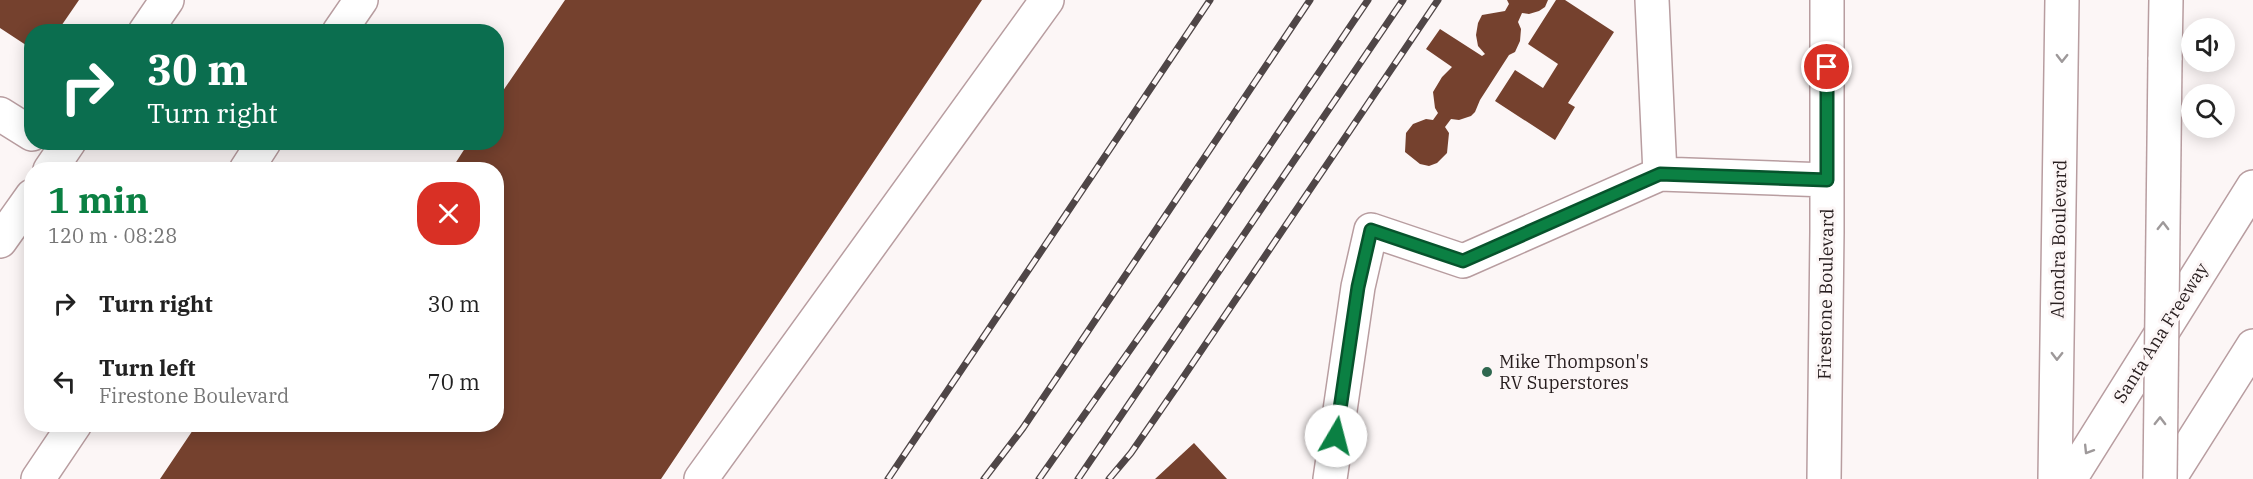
<!DOCTYPE html>
<html lang="en">
<head>
<meta charset="utf-8">
<style>
	body { margin:0; font-family:"IBM Plex Serif",serif; background:#f2f2f2; color:#222; height:100vh; display:flex; flex-direction:column; font-size:22px; white-space:nowrap }
	* { box-sizing:border-box; margin:0 }
	p { font-size:20px; color:#767676 }
	.icon { flex:none; width:33px; height:33px; fill:none; stroke:currentColor; stroke-width:2; stroke-linecap:round; stroke-linejoin:round }
	.map { position:relative; flex:1; overflow:hidden }
	.drawer { position:absolute; left:24px; top:162px; width:480px; height:270px; display:flex; flex-direction:column; background:#fff; border-radius:24px; box-shadow:0 3px 15px #0003 }
	.drawer>* { flex:none }
	.hud { position:absolute; left:24px; top:24px; width:480px; height:126px; border-radius:24px; box-shadow:0 3px 15px #0003; background:#0b6e4f; color:#fff; overflow:hidden }
	.controls { position:absolute; left:2181px; top:18px; display:grid; gap:12px }
	.controls a { display:grid; place-items:center; width:54px; height:54px; border-radius:50%; background:#fff; box-shadow:0 3px 15px #0003; font-size:30px }
	.pin { position:absolute; display:grid; place-items:center; width:51px; height:51px; color:#fff; margin:-26px; border:3px solid #fff; border-radius:50%; box-shadow:0 2px 6px #0007 }
	.me { position:absolute; width:66px; margin:-33px; rotate:8deg; stroke-linejoin:round; filter:drop-shadow(0 0 4px #0008) }
	.turn { display:flex; align-items:center; gap:21px; height:126px; padding:0 24px; font-size:27px }
	.turn .icon { width:78px; height:78px; stroke-width:2.5 }
	.turn b { display:block; font-size:42px; line-height:51px }
	.round { display:grid; place-items:center; flex:none; width:63px; height:63px; border-radius:24px; background:#f2f2f2 }
	.headline { display:flex; align-items:center; justify-content:space-between; height:102px; padding:0 24px }
	h1 { font-size:36px; font-weight:700; line-height:45px; color:#0b8043 }
	ul { padding:0; list-style:none }
	li { display:flex; align-items:center; gap:18px; height:78px; padding:0 24px }
	li div { flex:1 }
	li b { display:block; font-size:22px }
	li em { font-style:normal }
	.map>svg:first-child { display:block }
	.building { fill:#75412e }
	.lines { fill:none; stroke-linecap:round; stroke-linejoin:round }
	.minor-casing { stroke:#b89da0; stroke-width:36 }
	.major-casing { stroke:#b89da0; stroke-width:36 }
	.highway-casing { stroke:#b89da0; stroke-width:36 }
	.minor { stroke:#fff; stroke-width:33 }
	.major { stroke:#fff; stroke-width:33 }
	.highway { stroke:#fff; stroke-width:33 }
	.rail-casing { stroke:#4f4647; stroke-width:7 }
	.rail { stroke:#fcf6f6; stroke-width:4.5; stroke-dasharray:14; stroke-linecap:butt }
	.major-bridge-casing { stroke:#b89da0; stroke-width:36; stroke-linecap:butt }
	.major-bridge { stroke:#fff; stroke-width:33 }
	.oneway { stroke:#9e999a }
	.route-casing { stroke:#07532c; stroke-width:15 }
	.route { stroke:#0b8043; stroke-width:10 }
	.poi-dot { fill:#2f674f; stroke:#fcf6f6; stroke-width:2 }
	.labels { text-anchor:middle; stroke-width:6; stroke-linejoin:round; paint-order:stroke }
	.street-label { font-size:18px; fill:#271d1e; stroke:#fcf6f6 }
	.poi-label { font-size:18px; fill:#271d1e; stroke:#fcf6f6; text-anchor:start }
</style>
</head>
<body>
<div class="map">
<svg width="2253" height="479" viewBox="0 0 2253 479">
	<rect width="100%" height="100%" fill="#fcf6f6"/>
	<path class="building" d="M0,0H79L57,32H32V49L0,28Z
		M565,0H982L661,479H160L197,424H496V170H451L469,142H496V101Z
		M1507,0H1548L1545,7L1539,11L1529,14L1522,13L1518,22L1521,29L1520,41L1515,52L1509,55L1480,100L1475,112L1471,116L1459,120L1451,119L1445,127L1449,133L1447,153L1437,163L1429,166L1420,164L1405,152L1406,133L1413,124L1426,119L1433,120L1438,113L1435,108L1433,92L1442,77L1452,67L1426,49L1440,29L1482,56L1485,54L1478,46L1476,35L1478,23L1482,15L1505,11L1509,4Z
		M1556,0H1565L1614,32L1568,103L1575,107L1555,140L1495,101L1515,70L1543,88L1558,64L1528,44Z
		M1194,443L1227,479H1155Z"/>
	<g class="lines">
		<defs>
			<path id="minor" d="M1652,0L1660,174
				M145,32L167,0
				M339,32L361,0
				M0,114L32,134
				M50,170L69,142
				M246,170L264,142
				M0,241L32,196
				M38,479L75,424
				M701,479L1047,0
				M1330,479L1358,287L1371,230L1463,261L1660,174L1827,180
				M1824,479L1827,232V0"/>
			<path id="major" d="M2165,60L2166,0
				M2055,479L2062,0"/>
			<path id="highway" d="M2070,479L2253,187
				M2169,479L2253,346"/>
		</defs>
		<use href="#minor" class="minor-casing"/>
		<use href="#major" class="major-casing"/>
		<use href="#highway" class="highway-casing"/>
		<use href="#minor" class="minor"/>
		<use href="#major" class="major"/>
		<use href="#highway" class="highway"/>
		<defs>
			<path id="rail" d="M888,479L1210,0
				M984,479L1023,428L1310,0
				M1039,479L1163,303L1368,0
				M1078,479L1403,0
				M1109,479L1131,453L1178,385L1438,0"/>
		</defs>
		<use href="#rail" class="rail-casing"/>
		<use href="#rail" class="rail"/>
		<defs>
			<path id="major-bridge" d="M2160,479L2165,60"/>
		</defs>
		<use href="#major-bridge" class="major-bridge-casing"/>
		<use href="#major-bridge" class="major-bridge"/>
	</g>
	<defs><path id="oneway-chevron" d="M-2-3.5L2.5 0L-2 3.5" fill="none" stroke-width="1.6" stroke-linecap="round" stroke-linejoin="round" transform="scale(1.5)"/></defs>
	<g class="oneway">
		<use href="#oneway-chevron" transform="translate(2062 58) rotate(91)"/>
		<use href="#oneway-chevron" transform="translate(2163 226) rotate(-89)"/>
		<use href="#oneway-chevron" transform="translate(2057 356) rotate(91)"/>
		<use href="#oneway-chevron" transform="translate(2160 421) rotate(-89)"/>
		<use href="#oneway-chevron" transform="translate(2088 450) rotate(122)"/>
	</g>
	<g class="lines">
		<defs>
			<path id="route" d="M1336,436L1358,287L1371,230L1463,261L1660,174L1827,180V67"/>
		</defs>
		<use href="#route" class="route-casing"/>
		<use href="#route" class="route"/>
	</g>
	<circle class="poi-dot" cx="1487" cy="372" r="6"/>
	<g class="labels">
		<g class="street-label">
			<text transform="translate(2059 239) rotate(-89)" y="6">Alondra Boulevard</text>
			<text transform="translate(1826 294) rotate(-89)" y="6">Firestone Boulevard</text>
			<text transform="translate(2161 333) rotate(-58)" y="6">Santa Ana Freeway</text>
		</g>
		<g class="poi-label">
			<text x="1499" y="368">Mike Thompson's<tspan x="1499" dy="21">RV Superstores</tspan></text>
		</g>
	</g>
</svg>
<div class="controls">
<a><svg class="icon" aria-label="sound" viewBox="0 0 24 24"><path d="M4 9h4l5-4v14l-5-4H4zM17 9q2 3 0 6"/></svg></a>
<a><svg class="icon" aria-label="search" viewBox="0 0 24 24"><circle cx="10" cy="10" r="6"/><path d="M15 15l6 6"/></svg></a>
</div>
<div class="pin" style="left:1827px;top:67px;background:#d93025"><svg class="icon" aria-label="arrive" viewBox="0 0 24 24"><path d="M6 21V4h12l-3 4 3 4H6"/></svg></div>
<svg class="me" style="left:1336px;top:436px" viewBox="-20 -20 40 40"><circle r="19" fill="#fff"/><path d="M0-13L10 11 0 6-10 11z" fill="#0b8043"/></svg>
<div class="hud">
<div class="turn"><svg class="icon" aria-label="right" viewBox="0 0 24 24"><path d="M7 20v-9h11M14 6l5 5-5 5"/></svg><div><b>30 m</b>Turn right</div></div>
</div>
<section class="drawer">
<div class="headline"><div><h1>1 min</h1><p>120 m · 08:28</p></div><a class="round" style="background:#d93025;color:#fff"><svg class="icon" aria-label="close" viewBox="0 0 24 24"><path d="M6 6l12 12M18 6L6 18"/></svg></a></div>
<ul>
<li><svg class="icon" aria-label="right" viewBox="0 0 24 24"><path d="M7 20v-9h11M14 6l5 5-5 5"/></svg><div><b>Turn right</b></div><em>30 m</em></li>
<li><svg class="icon" aria-label="left" viewBox="0 0 24 24"><path d="M17 20v-9H6M10 6l-5 5 5 5"/></svg><div><b>Turn left</b><p>Firestone Boulevard</p></div><em>70 m</em></li>
</ul>
</section>
</div>
</body>
</html>
